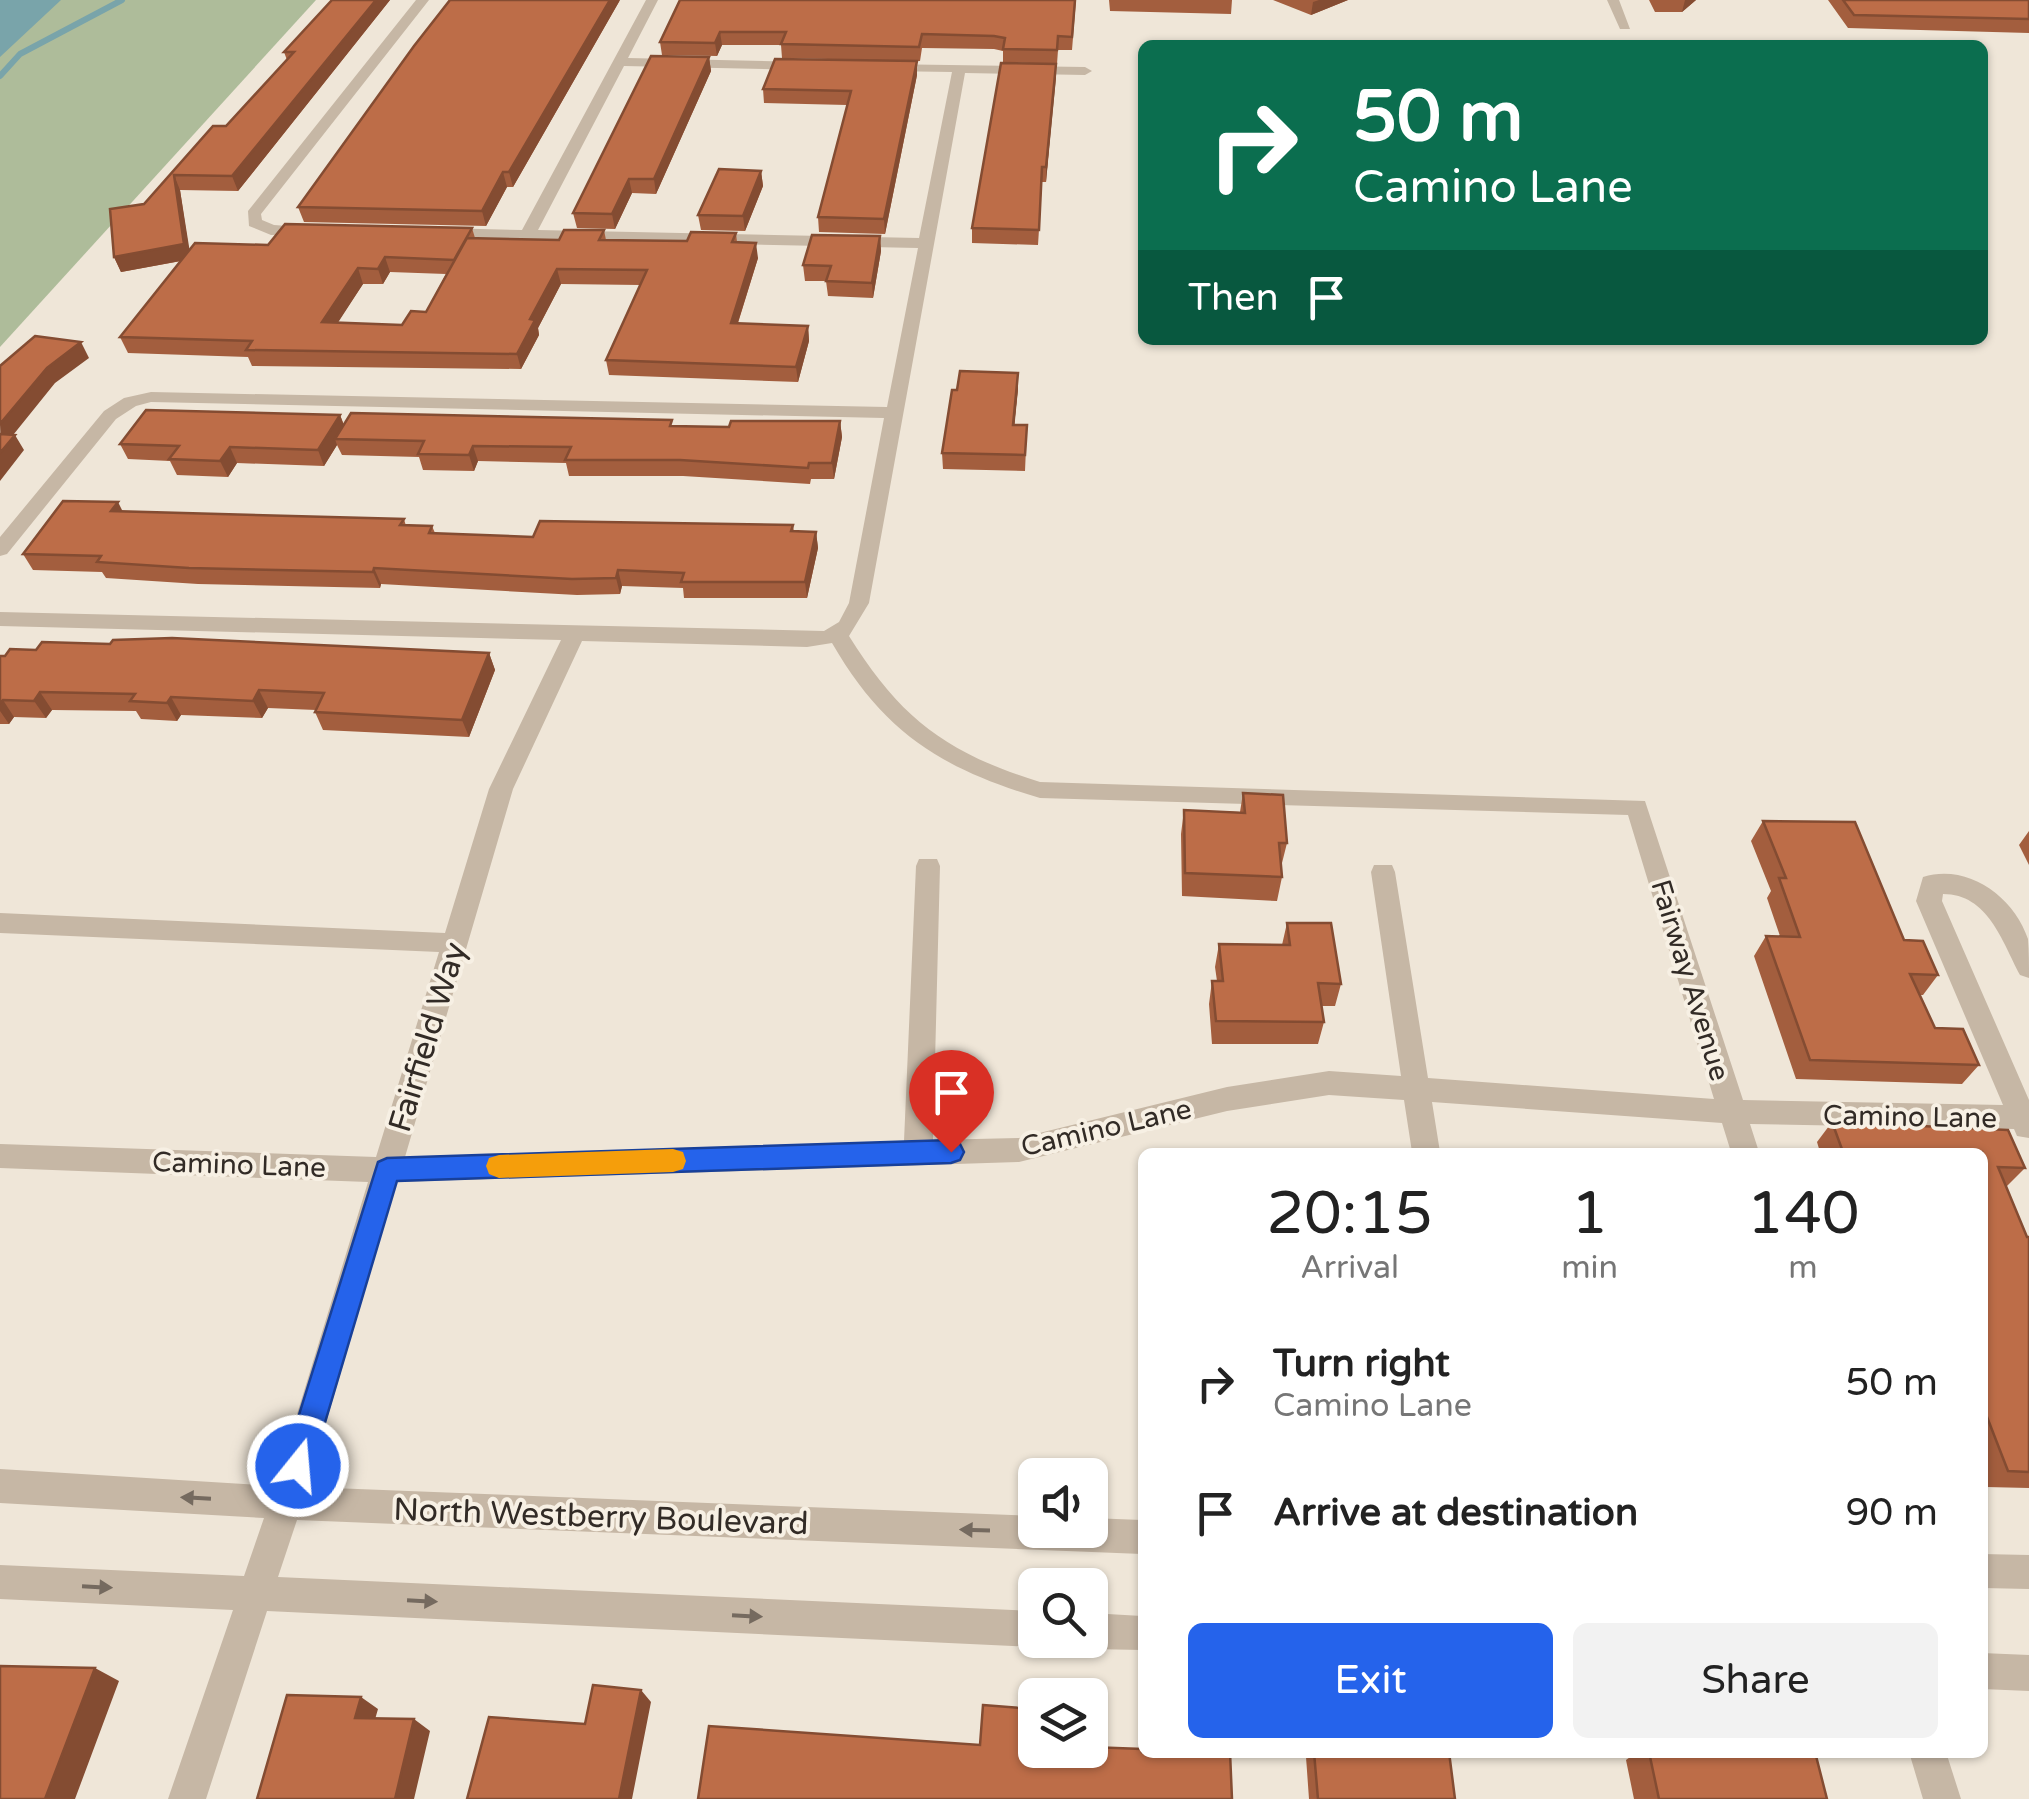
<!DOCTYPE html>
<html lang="en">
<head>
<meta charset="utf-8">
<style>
	body { margin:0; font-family:"Varela Round",sans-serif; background:#f2f2f2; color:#222; height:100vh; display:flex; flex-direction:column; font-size:38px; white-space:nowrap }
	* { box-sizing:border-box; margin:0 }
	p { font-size:32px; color:#767676 }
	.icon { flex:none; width:55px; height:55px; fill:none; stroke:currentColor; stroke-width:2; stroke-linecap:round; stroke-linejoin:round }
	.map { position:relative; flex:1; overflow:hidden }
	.drawer { position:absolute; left:1138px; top:1148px; width:850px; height:610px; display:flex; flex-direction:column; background:#fff; border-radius:15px; box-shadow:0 2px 8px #0004 }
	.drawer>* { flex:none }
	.hud { position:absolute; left:1138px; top:40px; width:850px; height:305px; border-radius:15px; box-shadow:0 2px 8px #0004; background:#0b6e4f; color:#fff; overflow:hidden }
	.buttons { position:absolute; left:1018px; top:1458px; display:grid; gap:20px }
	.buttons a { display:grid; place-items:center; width:90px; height:90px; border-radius:15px; background:#fff; box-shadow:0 2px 8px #0004; font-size:50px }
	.pin { position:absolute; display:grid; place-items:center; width:85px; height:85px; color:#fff; margin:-102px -42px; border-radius:50% 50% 50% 0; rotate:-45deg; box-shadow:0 0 10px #0007 }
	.pin .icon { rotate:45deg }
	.me { position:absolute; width:110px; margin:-55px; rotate:17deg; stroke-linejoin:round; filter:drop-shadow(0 0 8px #0008) }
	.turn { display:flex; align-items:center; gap:35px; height:210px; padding:0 50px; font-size:45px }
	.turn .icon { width:130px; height:130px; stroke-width:2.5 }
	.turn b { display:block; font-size:70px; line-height:85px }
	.then { display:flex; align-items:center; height:95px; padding:0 50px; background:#0003; gap:20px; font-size:38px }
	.eta { display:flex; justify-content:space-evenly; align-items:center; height:170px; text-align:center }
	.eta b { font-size:60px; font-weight:600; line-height:70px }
	.button { display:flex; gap:20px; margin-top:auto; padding:20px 50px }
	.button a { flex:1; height:115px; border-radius:15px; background:#2563eb; color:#fff; font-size:40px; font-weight:600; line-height:115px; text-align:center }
	.button a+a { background:#f2f2f2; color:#222 }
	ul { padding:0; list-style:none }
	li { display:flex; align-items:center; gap:30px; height:130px; padding:0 50px }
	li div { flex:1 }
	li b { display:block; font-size:38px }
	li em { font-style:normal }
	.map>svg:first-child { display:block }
	.green { fill:#aebc9a }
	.water { fill:#79a4aa }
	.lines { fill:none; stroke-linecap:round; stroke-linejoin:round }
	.stream { stroke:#79a4aa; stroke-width:6 }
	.minor { fill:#c6b7a5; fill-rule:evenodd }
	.wall { fill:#a35e3e; fill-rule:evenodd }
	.shaded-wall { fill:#844c32 }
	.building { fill:#bd6d48; stroke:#844c32; stroke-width:2.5 }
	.oneway { fill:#756a5f }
	.route { fill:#2563eb; stroke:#184099; stroke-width:2.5 }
	.slow { fill:#f59e0b }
	.labels { text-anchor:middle; stroke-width:8; stroke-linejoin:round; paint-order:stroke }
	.street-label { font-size:28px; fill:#322b26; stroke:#f7f0e4 }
	.near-street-label { font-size:32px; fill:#322b26; stroke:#f7f0e4 }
</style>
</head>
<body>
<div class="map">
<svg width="2029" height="1799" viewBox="0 0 2029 1799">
	<rect width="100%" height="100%" fill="#efe6d8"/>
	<path class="green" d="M0,0H316L0,347Z"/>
	<path class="water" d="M0,0H61L0,57Z"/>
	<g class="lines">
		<path class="stream" d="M0,76L20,54L122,0"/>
		<path class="minor" d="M416,0H429L261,214L262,220L274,225L316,228V234L271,235L249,226L248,211Z
			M646,0H658L628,58L805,62L812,66L805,70L624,66L538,230L919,238L952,72L885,71L880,70V64L1085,67L1092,71L1085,75L965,73L869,603L849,636C900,718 946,753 1040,782L1645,801L1743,1100L2003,1105L1916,901L1923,877C1968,863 2014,897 2028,939C2029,951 2029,966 2029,978L2020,975C2002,941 1988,894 1943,894L1942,901L2029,1100V1138L2017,1136L2014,1129L1750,1124L1759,1152H1731L1722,1123L1432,1102L1440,1152H1412L1404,1100L1329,1095L1227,1111L1019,1162L397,1182L307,1487L1035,1516V1530H1090V1518L1142,1520V1554L297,1520L278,1577L1035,1611V1640H1048L1035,1647L267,1611L206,1799H168L233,1610L0,1599V1565L244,1576L264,1518L0,1503V1469L275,1486L368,1182L0,1168V1144L376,1157L439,952L0,933V913L445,933L489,789L561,640L0,626V612L824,631L839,622L849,603L884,418L151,402L136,406L116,419L7,554L0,556V537L104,411L124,398L151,392L887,407L918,248L440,238L432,233L440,228L522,230ZM582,641L807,647L832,643C884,733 942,769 1040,798L1628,815L1714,1099L1428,1078L1395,872L1392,865H1374L1371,872L1401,1076L1329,1071L1227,1087L1019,1138L933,1140L940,866L937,859H919L916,866L904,1141L405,1157L513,789Z
			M1607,0H1619L1630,29H1620Z
			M1982,1554L2029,1555V1589L1982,1588Z
			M1090,1613L1142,1616V1650L1090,1649L1078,1643L1076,1640H1090Z
			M1982,1653L2029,1655V1691L1982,1689Z
			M1909,1752H1946L1961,1799H1923Z"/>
	</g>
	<path class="wall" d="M332,0H390L238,191L180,190L189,251L472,228L475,238L559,240L604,230L606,240L687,241L736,233L737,242L758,258L738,323L808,326L809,341L798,382L609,375L606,360L640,285L561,284L538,328L539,335L521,369L252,366L248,357L128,353L120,337L181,261L121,272L114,257L144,204L226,126L287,60L284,52ZM390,272L446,274L426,312L402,325L337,323L363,284H383Z
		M620,0L513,187H507L486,226L304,222L298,207Z
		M680,0H1076L1072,50H1058L1057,64L1003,62V51L994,49L922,48L920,61L782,58L781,45H722L717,56L662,55L660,42Z
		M1109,0H1232L1231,14L1110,11Z
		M1273,0H1348L1311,15Z
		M1649,0H1696L1682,12H1655Z
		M1828,0H2029V33L1848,28Z
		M709,57L711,71L656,194L632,193L615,229L577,228L573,213Z
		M1056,64L1046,182H1042L1038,245L972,243V228Z
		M917,75L885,234L819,232L818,217L847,105L764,103L763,89Z
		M761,171L763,186L745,231L701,230L698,215Z
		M880,236L881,251L873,298L828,296L826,281H805L803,265Z
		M1018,389L1014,425H1027L1025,471L943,469L942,453L957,390Z
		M340,415L344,425L729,427L840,421L842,437L834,479H811L810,484L683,476H569L566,463L478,461L474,471L423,470L419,457L342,455L337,445L324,466L237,463L228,477L177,475L170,461L128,459L120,444Z
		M122,511L404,519L406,526H432L435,533L533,537L793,525L794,532H816L818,548L807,598H684L683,588L622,586L620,594L577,595L381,584L380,588L198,584L106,578L102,572L33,570L23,554Z
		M489,653L495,670L469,737L323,730L315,712L316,710L268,708L262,718L181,715L177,721L141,719L136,711L52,710L46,718L14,717L9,724H0V656Z
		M1243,793L1287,843L1281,867L1282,877L1277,901L1182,896L1181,834L1184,810L1240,812Z
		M1763,821L1904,940L1938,975L1923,995H1920L1935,1028L1979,1065L1962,1084L1796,1079L1754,956L1766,936H1780L1767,898L1771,891L1751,841Z
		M2029,831V865L2019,845Z
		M1287,923L1341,984L1335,1006H1322L1324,1022L1318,1044H1212L1209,1004L1212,981H1217L1215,967L1219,944L1282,945Z
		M1832,1122L2008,1130L2025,1168L2006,1187L2027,1237H2029V1488L1986,1487L1982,1477V1152H1820L1817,1142Z
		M1309,1752H1449L1455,1799H1309L1306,1757Z
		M1637,1752H1815L1827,1799H1634L1626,1760Z"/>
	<path class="shaded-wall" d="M376,0H390L238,191L232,176Z
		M610,0H620L513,187L509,172Z
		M1319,0H1348L1311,15L1313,2Z
		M1685,0H1696L1682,12Z
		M720,32L722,45L717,56L715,43Z
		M709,57L711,71L656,194L654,179Z
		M917,61V75L885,234L884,219Z
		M1056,64V78L1046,182V167Z
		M761,171L763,186L745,231L743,216Z
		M503,172L507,187L486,226L482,211Z
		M174,175L180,190L191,259L121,272L114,257Z
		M629,179L632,193L615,229L612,214Z
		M880,236L881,251L873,298L872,283Z
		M756,243L758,258L733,338L731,323Z
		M385,257L390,272L383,284L378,269Z
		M358,268L363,284L328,338L322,322Z
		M557,269L561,284L538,328L539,335L521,369L517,354L530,319Z
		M808,326L809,341L798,382L796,367Z
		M81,342L89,358L55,383L1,450L0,424L47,368Z
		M1018,373V389L1013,441V425Z
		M340,415L346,431L335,439L337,445L324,466L318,450Z
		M840,421L842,437L834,479L832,463Z
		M15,435L24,450L0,481V453Z
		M473,446L478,461L474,471L469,455Z
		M230,447L237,463L228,477L220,461Z
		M118,502L126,518L111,511Z
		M816,532L818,548L807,598L805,582Z
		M374,568L381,584L380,588L373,572Z
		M618,570L622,586L620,594L616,578Z
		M489,653L495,670L469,737L462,720Z
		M259,690L268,708L262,718L253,701Z
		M40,692L52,710L46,718L34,701Z
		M171,697L181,715L177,721L167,703Z
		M3,700L14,717L9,724L0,711V703Z
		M95,1668L119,1681L75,1799H45Z
		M641,1690L651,1702L632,1799H619Z
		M361,1697L378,1709L372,1730L355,1718Z
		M414,1719L430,1731L414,1799H395Z"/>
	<path class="building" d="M332,0H376L232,176L174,175L184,244L114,257L110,209L144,204L213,126H226L294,52H284Z
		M450,0H610L509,172H503L482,211L298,207L414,46Z
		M680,0H1075L1072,37L1058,36L1057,50L1003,49L1005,38L994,36L922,34L919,47L781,44L786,32H720L715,43L660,42Z
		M1843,0H2029V19L1854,15Z
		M651,56L709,57L654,179H629L612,214L573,213Z
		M775,59L917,61L884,219L818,217L851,91L763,89Z
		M1001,63L1056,64L1046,167H1042L1039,230L972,228Z
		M719,169L761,171L743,216L698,215Z
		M285,224L472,228L454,260L385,257L378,269L358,268L322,322L402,325L411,311L426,312L467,238L559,240L564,230H604L599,240L687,241L691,232L736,233L732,242L756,243L731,323L808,326L796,367L606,360L647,270L557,269L530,319L535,320L517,354L246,350L252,341L120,337L195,243L268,245Z
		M812,235L880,236L872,283L826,281L831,266L803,265Z
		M35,336L81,342L47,368L0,424V366Z
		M960,371L1018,373L1013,425H1027L1025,455L942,453L952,390H957Z
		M146,410L340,415L318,450L230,447L220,461L169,459L179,446L120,444Z
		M351,413L672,420L670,426L729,427L731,421H840L832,463H809L808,468L680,460H565L571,447L473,446L469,455L418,454L424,441L335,439Z
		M0,434L15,435L0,453Z
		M63,501L118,502L111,511L404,519L400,525L432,526L429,533L533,537L540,521L793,525L791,531L816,532L805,582H681L684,573L618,570L616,578L572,579L374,568L373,572L189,568L97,562L101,556L23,554Z
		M172,638L489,653L462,720L315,712L324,693L259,690L253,701L171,697L167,703L130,701L135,694L40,692L34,701L3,700L0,703V656H5L10,649L36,650L42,642L110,644L113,640Z
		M1243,793L1283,795L1287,843H1279L1282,877L1185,873L1184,810L1245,813Z
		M1763,821L1855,822L1904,940L1923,941L1938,975L1910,974L1935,1028L1963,1029L1979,1065L1810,1060L1766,936L1800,937L1779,878H1786Z
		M1287,923H1331L1341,984L1318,983L1324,1022L1216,1021L1212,981H1223L1219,944L1290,945Z
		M1832,1122L2008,1130L2025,1168L1998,1167L2027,1237H2029V1472L2008,1471L1982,1404V1152H1843Z
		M0,1666L95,1668L45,1799H0Z
		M593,1685L641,1690L619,1799H467L489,1717L585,1724Z
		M287,1695L361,1697L355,1718L414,1719L395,1799H257Z
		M983,1705L1033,1709L1031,1744L1035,1745V1750H1090V1747L1142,1749V1752H1230L1232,1799H698L709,1726L980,1745Z
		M1314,1752H1449L1455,1799H1318Z
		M1649,1752H1815L1827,1799H1659Z"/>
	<defs><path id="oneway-solid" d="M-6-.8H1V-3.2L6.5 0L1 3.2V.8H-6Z" transform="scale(2.5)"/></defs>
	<g class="oneway">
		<use href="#oneway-solid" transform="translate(196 1498) rotate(-177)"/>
		<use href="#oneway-solid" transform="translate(975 1530) rotate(-178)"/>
		<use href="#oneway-solid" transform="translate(97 1587) rotate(3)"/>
		<use href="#oneway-solid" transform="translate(422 1601) rotate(3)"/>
		<use href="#oneway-solid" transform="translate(747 1616) rotate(3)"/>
	</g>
	<path class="route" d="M951,1140L960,1144L964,1152L960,1160L951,1163L397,1181L312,1466L308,1477L298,1481L287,1477L283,1466L378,1162L387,1158Z"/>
	<path class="slow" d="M673,1149L683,1152L686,1161L683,1169L673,1172L499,1178L489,1174L486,1166L489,1158L499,1155Z"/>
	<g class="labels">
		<g class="street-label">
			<text transform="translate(1691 980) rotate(73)" y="10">Fairway Avenue</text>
			<text transform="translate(1910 1116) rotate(1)" y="10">Camino Lane</text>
			<text transform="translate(1106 1127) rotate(-13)" y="10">Camino Lane</text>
			<text transform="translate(239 1164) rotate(2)" y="10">Camino Lane</text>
		</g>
		<g class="near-street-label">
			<text transform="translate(427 1037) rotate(-73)" y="11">Fairfield Way</text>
			<text transform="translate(601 1516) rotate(2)" y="11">North Westberry Boulevard</text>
		</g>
	</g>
</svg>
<div class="buttons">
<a><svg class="icon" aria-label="sound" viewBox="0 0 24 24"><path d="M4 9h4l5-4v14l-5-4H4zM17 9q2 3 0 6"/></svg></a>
<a><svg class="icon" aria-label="search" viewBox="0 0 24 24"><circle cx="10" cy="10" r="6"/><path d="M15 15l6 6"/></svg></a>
<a><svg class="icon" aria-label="layers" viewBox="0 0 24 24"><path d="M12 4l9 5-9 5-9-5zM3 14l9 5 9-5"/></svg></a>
</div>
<div class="pin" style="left:951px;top:1152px;background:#d93025"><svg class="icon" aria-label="arrive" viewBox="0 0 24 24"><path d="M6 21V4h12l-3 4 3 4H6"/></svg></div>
<svg class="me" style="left:298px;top:1466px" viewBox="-20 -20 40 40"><circle r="17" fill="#2563eb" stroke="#fff" stroke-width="3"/><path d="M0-11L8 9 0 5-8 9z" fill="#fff"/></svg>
<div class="hud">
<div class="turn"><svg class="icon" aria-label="right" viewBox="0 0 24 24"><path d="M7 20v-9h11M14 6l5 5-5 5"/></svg><div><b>50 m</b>Camino Lane</div></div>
<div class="then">Then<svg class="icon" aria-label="arrive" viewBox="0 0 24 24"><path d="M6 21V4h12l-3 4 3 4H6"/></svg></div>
</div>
<section class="drawer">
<div class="eta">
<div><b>20:15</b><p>Arrival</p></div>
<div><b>1</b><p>min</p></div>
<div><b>140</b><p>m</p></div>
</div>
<ul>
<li><svg class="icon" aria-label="right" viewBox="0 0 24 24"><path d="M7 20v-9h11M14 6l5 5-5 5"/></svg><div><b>Turn right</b><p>Camino Lane</p></div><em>50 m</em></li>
<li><svg class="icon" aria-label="arrive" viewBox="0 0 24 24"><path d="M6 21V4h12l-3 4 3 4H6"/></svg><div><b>Arrive at destination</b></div><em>90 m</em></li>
</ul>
<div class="button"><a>Exit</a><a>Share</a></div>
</section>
</div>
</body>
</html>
